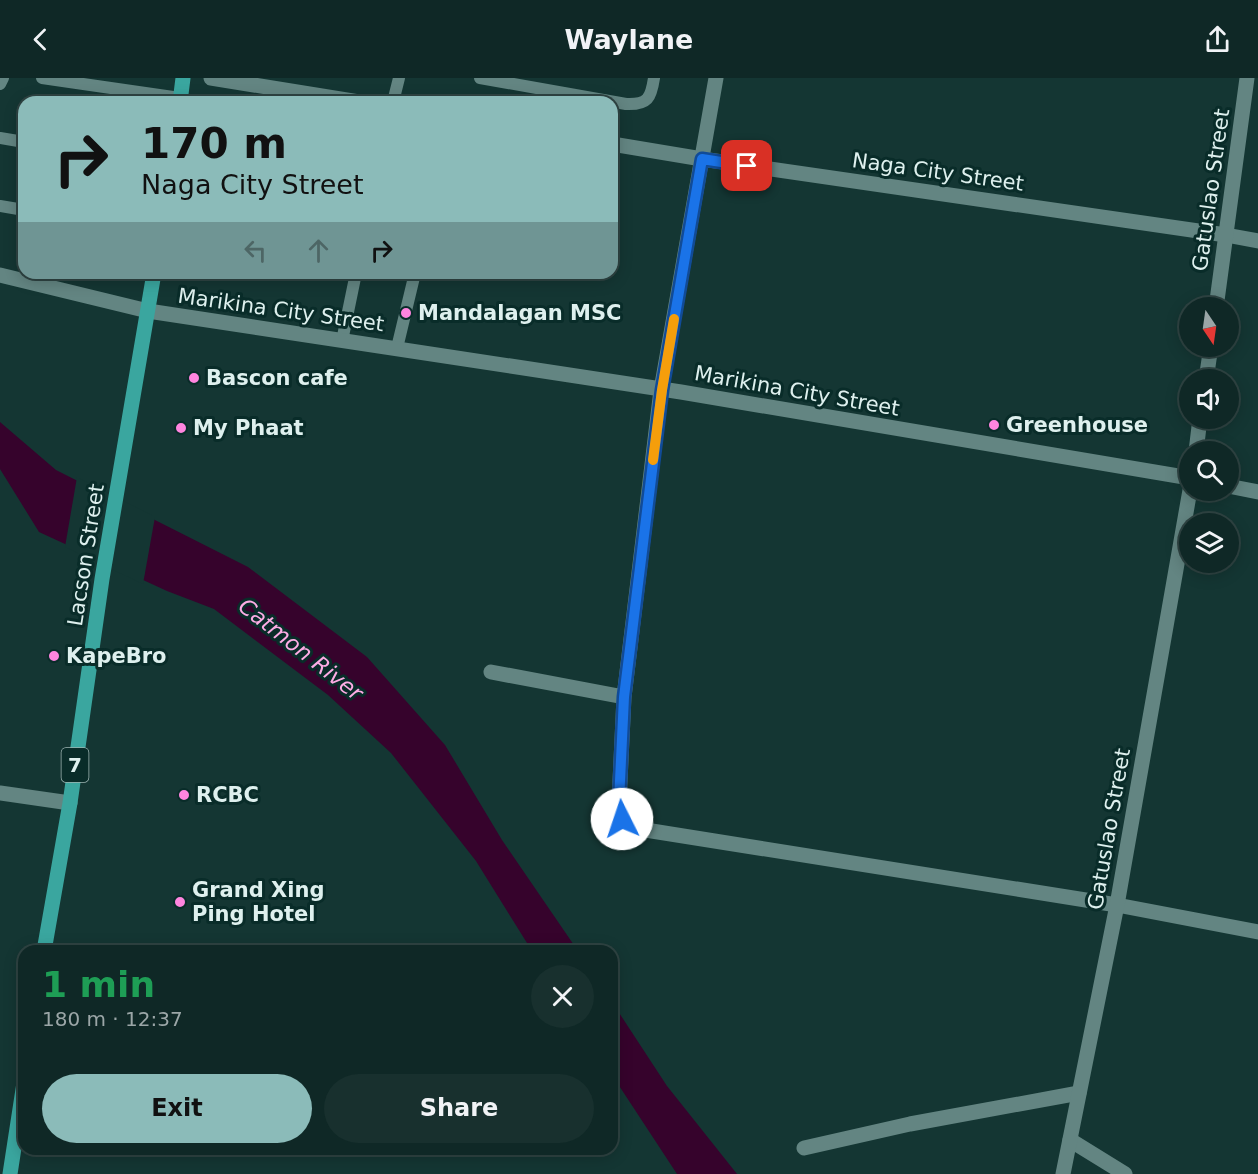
<!DOCTYPE html>
<html lang="en">
<head>
<meta charset="utf-8">
<style>
	body { margin:0; font-family:"DejaVu Sans",sans-serif; background:#18302e; color:#f1f3f6; height:100vh; display:flex; flex-direction:column; font-size:22px; white-space:nowrap }
	* { box-sizing:border-box; margin:0 }
	p { font-size:20px; color:#9ba6a7 }
	.icon { flex:none; width:33px; height:33px; fill:none; stroke:currentColor; stroke-width:2; stroke-linecap:round; stroke-linejoin:round }
	.map { position:relative; flex:1; overflow:hidden }
	.panel { position:absolute; left:18px; top:867px; width:600px; height:210px; display:flex; flex-direction:column; background:#0f2826; border-radius:18px; box-shadow:0 3px 15px #0003,0 0 0 2px #2f4443 }
	.panel>* { flex:none }
	.hud { position:absolute; left:18px; top:18px; width:600px; height:183px; border-radius:18px; box-shadow:0 3px 15px #0003,0 0 0 2px #2f4443; background:#8bbbb9; color:#111; overflow:hidden }
	.needle { width:39px; rotate:167deg }
	.buttons { position:absolute; left:1179px; top:219px; display:grid; gap:12px }
	.buttons a { display:grid; place-items:center; width:60px; height:60px; border-radius:50%; background:#0f2826; box-shadow:0 3px 15px #0003,0 0 0 2px #2f4443; font-size:30px }
	.pin { position:absolute; display:grid; place-items:center; width:51px; height:51px; color:#fff; margin:-26px; border-radius:12px; box-shadow:0 3px 9px #0006 }
	.me { position:absolute; width:66px; margin:-33px; rotate:356deg; stroke-linejoin:round; filter:drop-shadow(0 0 4px #0008) }
	.turn { display:flex; align-items:center; gap:21px; height:126px; padding:0 24px; font-size:27px }
	.turn .icon { width:78px; height:78px; stroke-width:2.5 }
	.turn b { display:block; font-size:42px; line-height:51px }
	.lanes { display:flex; align-items:center; height:57px; padding:0 24px; background:#0003; justify-content:center; gap:30px; direction:ltr }
	.lanes .off { opacity:.35 }
	.round { display:grid; place-items:center; flex:none; width:63px; height:63px; border-radius:32px; background:#18302e }
	.overview { display:flex; align-items:center; justify-content:space-between; height:102px; padding:0 24px }
	h1 { font-size:36px; font-weight:800; line-height:45px; color:#1e9e55 }
	.button { display:flex; gap:12px; margin-top:auto; padding:12px 24px }
	.button a { flex:1; height:69px; border-radius:36px; background:#8bbbb9; color:#111; font-size:24px; font-weight:800; line-height:69px; text-align:center }
	.button a+a { background:#18302e; color:#f1f3f6 }
	header { display:flex; justify-content:space-between; align-items:center; height:78px; padding:0 24px; background:#0f2826; font-size:27px; font-weight:800 }
	.map>svg:first-child { display:block }
	.water { fill:#36032c }
	.pier { fill:#143633 }
	.lines { fill:none; stroke-linecap:round; stroke-linejoin:round }
	.lane { stroke:#638582; stroke-width:12 }
	.street { stroke:#638582; stroke-width:15 }
	.secondary { stroke:#638582; stroke-width:15 }
	.primary { stroke:#3aa69f; stroke-width:15 }
	.route-casing { stroke:#114b97; stroke-width:15 }
	.route { stroke:#1a73e8; stroke-width:10 }
	.slow { stroke:#f59e0b; stroke-width:10 }
	.poi-dot { fill:#ff85df; stroke:#092c29; stroke-width:2 }
	.labels { text-anchor:middle; stroke-width:6; stroke-linejoin:round; paint-order:stroke }
	.shield { fill:#092c29; stroke:#9eb5b3; stroke-width:1.5 }
	.shield-label { font-size:20px; font-weight:bold; fill:#def0ee }
	.street-label { font-size:21px; fill:#def0ee; stroke:#092c29 }
	.poi-label { font-size:21px; font-weight:bold; fill:#def0ee; stroke:#092c29; text-anchor:start }
	.water-label { font-size:22px; font-style:italic; fill:#fdace5; stroke:#092c29 }
</style>
</head>
<body>
<header><svg class="icon" aria-label="back" viewBox="0 0 24 24"><path d="M15 5l-7 7 7 7"/></svg>Waylane<svg class="icon" aria-label="share" viewBox="0 0 24 24"><path d="M12 15V3M7 8l5-5 5 5M5 13v7h14v-7"/></svg></header>
<div class="map">
<svg width="1258" height="1096" viewBox="0 0 1258 1096">
	<rect width="100%" height="100%" fill="#143633"/>
	<path class="water" d="M0,344L56,392L248,489L367,579L445,667L502,762L578,873H532L476,783L391,675L328,617L214,531L167,513L39,454L0,391Z
		M612,924L667,1008L737,1096H677L612,997Z"/>
	<path class="pier" d="M77,399L155,439L143,506L65,469Z"/>
	<g class="lines">
		<path class="lane" d="M42,0L180,20
			M480,0L626,26C648,27 651,20 654,0
			M0,6L3,0
			M393,24L399,0
			M0,60L24,64
			M0,128L24,132
			M342,263L356,195
			M397,270L415,195"/>
		<path class="street" d="M211,0L359,24
			M716,0L661,312L624,619L619,724L622,741L633,750L1117,827L1258,854
			M612,66L702,81L1226,157L1258,163
			M0,197L148,233L681,314L1190,400
			M1228,408L1258,414
			M491,594L624,619
			M1070,1062L1125,1096
			M804,1070L910,1046L1079,1015"/>
		<path class="secondary" d="M1216,230L1247,0
			M1206,302L1211,268
			M1196,374L1200,340
			M0,715L70,725
			M1063,1096L1117,827L1190,412"/>
		<path class="primary" d="M180,24L183,0
			M44,873L70,725L102,501L154,195
			M10,1096L24,1005"/>
	</g>
	<g class="lines">
		<defs>
			<path id="route" d="M622,741L619,724L624,619L662,312L702,81L747,88"/>
		</defs>
		<use href="#route" class="route-casing"/>
		<use href="#route" class="route"/>
		<path class="slow" d="M653,382L662,312L674,241"/>
	</g>
	<g class="poi-dot">
		<circle cx="406" cy="235" r="6"/>
		<circle cx="194" cy="300" r="6"/>
		<circle cx="994" cy="347" r="6"/>
		<circle cx="181" cy="350" r="6"/>
		<circle cx="54" cy="578" r="6"/>
		<circle cx="184" cy="717" r="6"/>
		<circle cx="180" cy="824" r="6"/>
	</g>
	<g class="labels">
		<rect class="shield" x="61.5" y="670" width="27" height="34" rx="4.5"/>
		<g class="shield-label">
			<text x="75" y="694">7</text>
		</g>
		<g class="street-label">
			<text transform="translate(938 94) rotate(8)" y="7">Naga City Street</text>
			<text transform="translate(1211 112) rotate(-82)" y="7">Gatuslao Street</text>
			<text transform="translate(281 232) rotate(8)" y="7">Marikina City Street</text>
			<text transform="translate(797 313) rotate(10)" y="7">Marikina City Street</text>
			<text transform="translate(86 477) rotate(-81)" y="7">Lacson Street</text>
			<text transform="translate(1109 751) rotate(-80)" y="7">Gatuslao Street</text>
		</g>
		<g class="poi-label">
			<text x="418" y="242">Mandalagan MSC</text>
			<text x="206" y="307">Bascon cafe</text>
			<text x="1006" y="354">Greenhouse</text>
			<text x="193" y="357">My Phaat</text>
			<text x="66" y="585">KapeBro</text>
			<text x="196" y="724">RCBC</text>
			<text x="192" y="819">Grand Xing<tspan x="192" dy="24">Ping Hotel</tspan></text>
		</g>
		<g class="water-label">
			<text transform="translate(301 571) rotate(38)" y="8">Catmon River</text>
		</g>
	</g>
</svg>
<div class="buttons">
<a><svg class="needle" viewBox="-14 -14 28 28"><path d="M0-13l5 13h-10z" fill="#e53935"/><path d="M0 13l5-13h-10z" fill="#9ba6a7"/></svg></a>
<a><svg class="icon" aria-label="sound" viewBox="0 0 24 24"><path d="M4 9h4l5-4v14l-5-4H4zM17 9q2 3 0 6"/></svg></a>
<a><svg class="icon" aria-label="search" viewBox="0 0 24 24"><circle cx="10" cy="10" r="6"/><path d="M15 15l6 6"/></svg></a>
<a><svg class="icon" aria-label="layers" viewBox="0 0 24 24"><path d="M12 4l9 5-9 5-9-5zM3 14l9 5 9-5"/></svg></a>
</div>
<div class="pin" style="left:747px;top:88px;background:#d93025"><svg class="icon" aria-label="arrive" viewBox="0 0 24 24"><path d="M6 21V4h12l-3 4 3 4H6"/></svg></div>
<svg class="me" style="left:622px;top:741px" viewBox="-20 -20 40 40"><circle r="19" fill="#fff"/><path d="M0-13L10 11 0 6-10 11z" fill="#1a73e8"/></svg>
<div class="hud">
<div class="turn"><svg class="icon" aria-label="right" viewBox="0 0 24 24"><path d="M7 20v-9h11M14 6l5 5-5 5"/></svg><div><b>170 m</b>Naga City Street</div></div>
<div class="lanes"><svg class="icon off" aria-label="left" viewBox="0 0 24 24"><path d="M17 20v-9H6M10 6l-5 5 5 5"/></svg><svg class="icon off" aria-label="ahead" viewBox="0 0 24 24"><path d="M12 20V5M6 11l6-6 6 6"/></svg><svg class="icon" aria-label="right" viewBox="0 0 24 24"><path d="M7 20v-9h11M14 6l5 5-5 5"/></svg></div>
</div>
<section class="panel">
<div class="overview"><div><h1>1 min</h1><p>180 m · 12:37</p></div><a class="round"><svg class="icon" aria-label="close" viewBox="0 0 24 24"><path d="M6 6l12 12M18 6L6 18"/></svg></a></div>
<div class="button"><a>Exit</a><a>Share</a></div>
</section>
</div>
</body>
</html>
